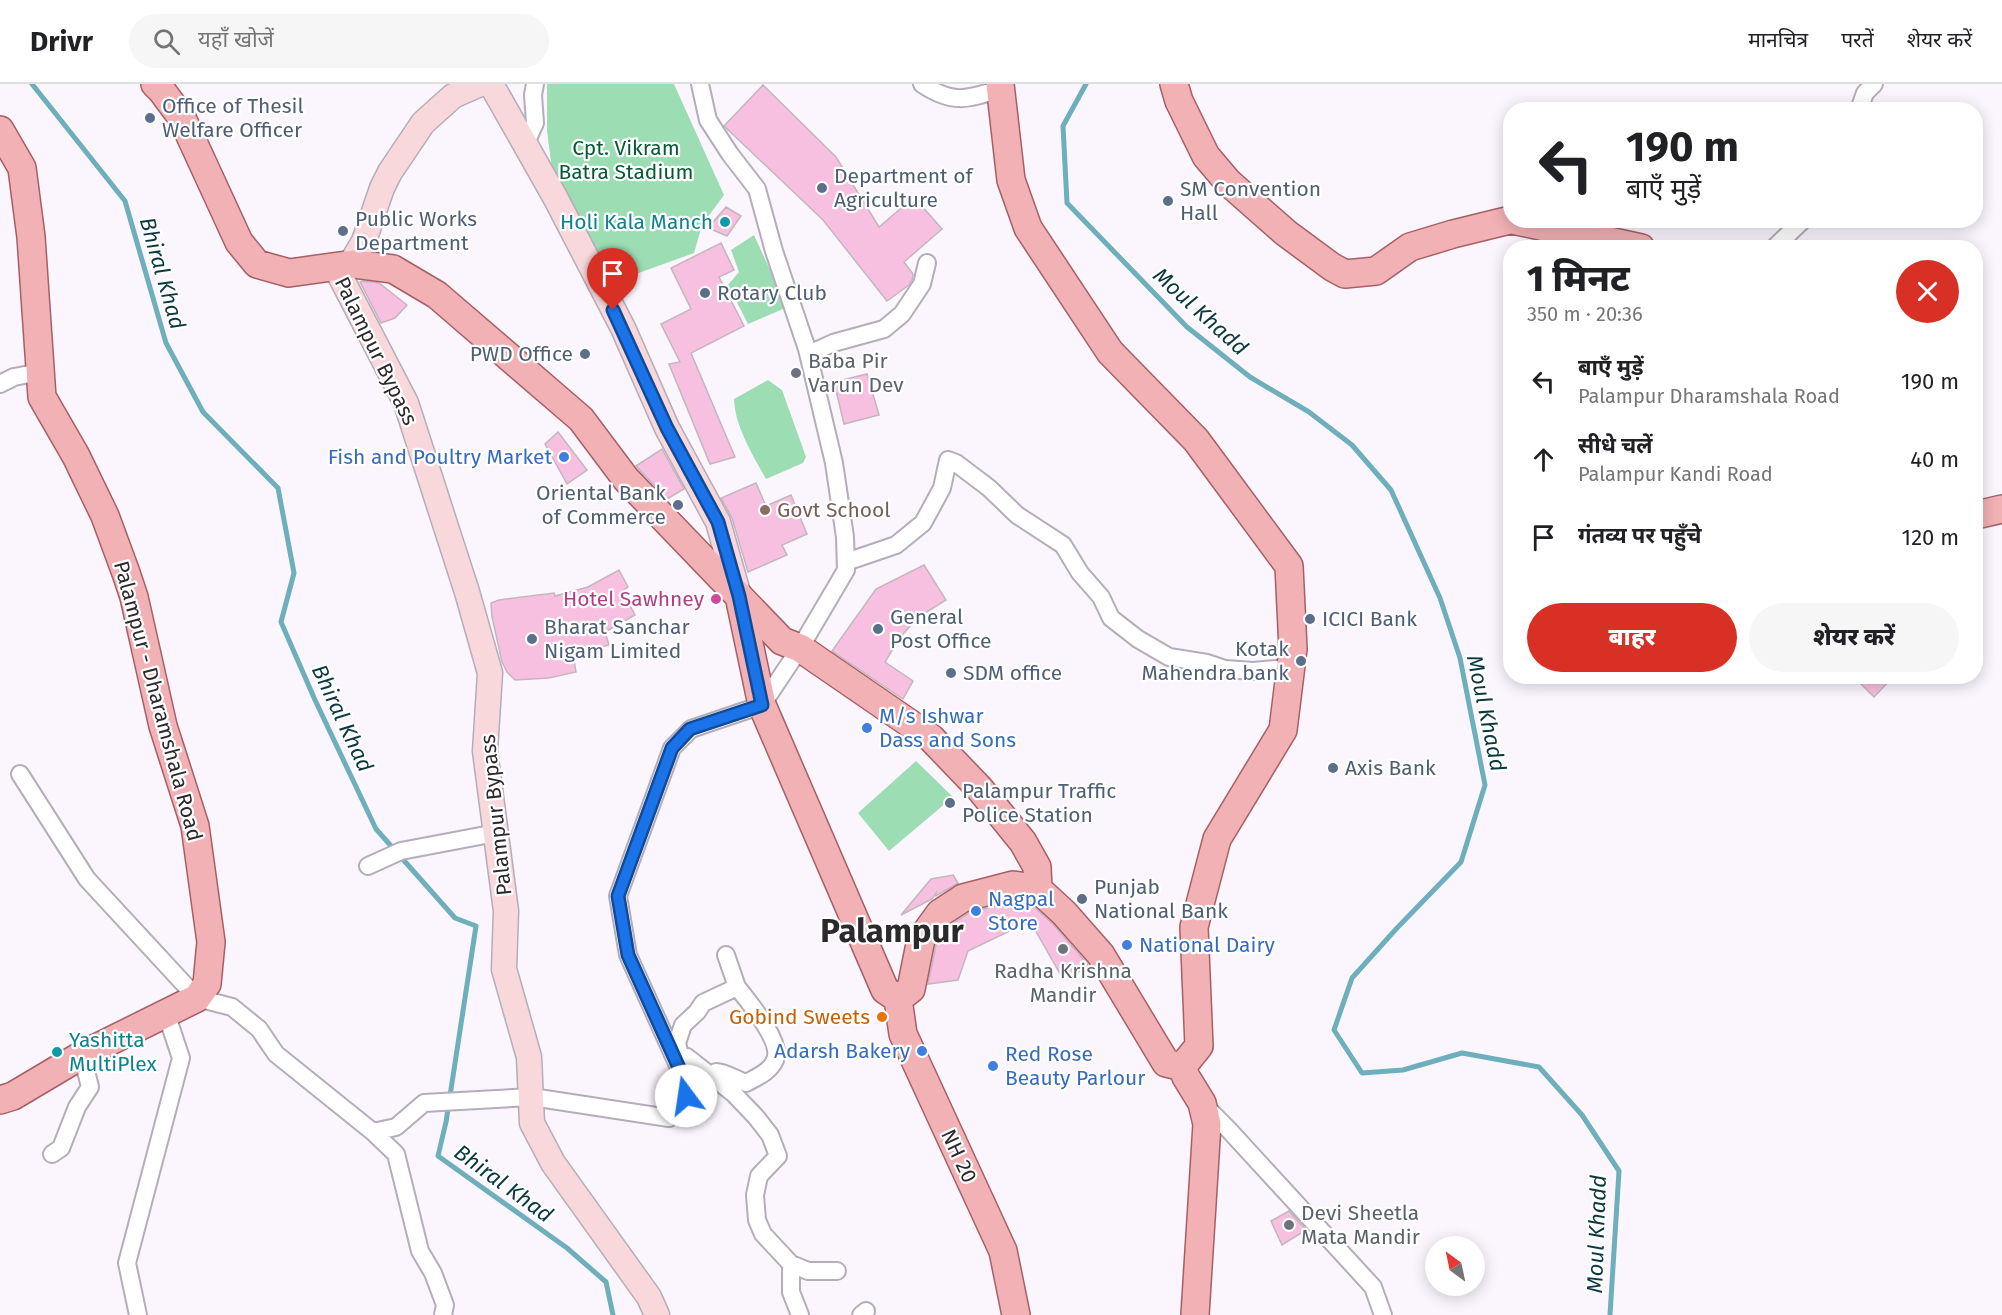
<!DOCTYPE html>
<html lang="hi">
<head>
<meta charset="utf-8">
<style>
	body { margin:0; font-family:"Fira Sans","Noto Sans Devanagari",sans-serif; background:#f6f6f6; color:#202124; height:100vh; display:flex; flex-direction:column; font-size:22px; white-space:nowrap }
	* { box-sizing:border-box; margin:0 }
	p { font-size:20px; color:#757577 }
	.icon { flex:none; width:33px; height:33px; fill:none; stroke:currentColor; stroke-width:2; stroke-linecap:round; stroke-linejoin:round }
	.map { position:relative; flex:1; overflow:hidden }
	.side { position:absolute; left:1503px; top:156px; width:480px; height:444px; display:flex; flex-direction:column; background:#fff; border-radius:24px; box-shadow:0 3px 15px #0003 }
	.side>* { flex:none }
	.top-card { position:absolute; left:1503px; top:18px; width:480px; height:126px; border-radius:24px; box-shadow:0 3px 15px #0003; background:#fff; color:#202124; overflow:hidden }
	.needle { width:39px; rotate:327deg }
	.fabs { position:absolute; left:1425px; top:1152px; display:grid; gap:12px }
	.fabs a { display:grid; place-items:center; width:60px; height:60px; border-radius:50%; background:#fff; box-shadow:0 3px 15px #0003; font-size:30px }
	.pin { position:absolute; display:grid; place-items:center; width:51px; height:51px; color:#fff; margin:-62px -26px; border-radius:50% 50% 50% 0; rotate:-45deg; box-shadow:0 0 6px #0007 }
	.pin .icon { rotate:45deg }
	.me { position:absolute; width:66px; margin:-33px; rotate:346deg; stroke-linejoin:round; filter:drop-shadow(0 0 4px #0008) }
	.turn { display:flex; align-items:center; gap:21px; height:126px; padding:0 24px; font-size:27px }
	.turn .icon { width:78px; height:78px; stroke-width:2.5 }
	.turn b { display:block; font-size:42px; line-height:51px }
	.round { display:grid; place-items:center; flex:none; width:63px; height:63px; border-radius:32px; background:#f6f6f6 }
	.summary { display:flex; align-items:center; justify-content:space-between; height:102px; padding:0 24px }
	h1 { font-size:36px; font-weight:800; line-height:45px }
	.cta { display:flex; gap:12px; margin-top:auto; padding:12px 24px }
	.cta a { flex:1; height:69px; border-radius:36px; background:#d93025; color:#fff; font-size:24px; font-weight:800; line-height:69px; text-align:center }
	.cta a+a { background:#f6f6f6; color:#202124 }
	ul { padding:0; list-style:none }
	li { display:flex; align-items:center; gap:18px; height:78px; padding:0 24px }
	li div { flex:1 }
	li b { display:block; font-size:22px }
	li em { font-style:normal }
	header { display:flex; align-items:center; gap:36px; box-sizing:border-box; height:84px; padding:0 30px; background:#fff; border-bottom:2px solid #e0e0e0 }
	header strong { font-size:28px }
	nav { display:flex; gap:33px; margin-inline-start:auto; font-size:21px }
	.search { width:420px; height:54px; background:#f6f6f6; display:flex; align-items:center; gap:15px; box-sizing:border-box; padding:0 21px; border-radius:33px; color:#757577; font-size:22px }
	.map>svg:first-child { display:block }
	.green { fill:#9cddb4 }
	.lines { fill:none; stroke-linecap:round; stroke-linejoin:round }
	.stream { stroke:#6eafbc; stroke-width:5 }
	.building { fill:#f7c0e0; stroke:#c4b6be; stroke-width:1.5 }
	.street-casing { stroke:#b5adb9; stroke-width:20 }
	.secondary-casing { stroke:#b5adb9; stroke-width:27 }
	.primary-casing { stroke:#a66065; stroke-width:30 }
	.street { stroke:#fff; stroke-width:16 }
	.secondary { stroke:#f8d8da; stroke-width:24 }
	.primary { stroke:#f1b1b5; stroke-width:27 }
	.route-casing { stroke:#114b97; stroke-width:15 }
	.route { stroke:#1a73e8; stroke-width:10 }
	.service-dot { fill:#5c6f8a; stroke:#fff; stroke-width:2 }
	.culture-dot { fill:#0f9aa8; stroke:#fff; stroke-width:2 }
	.worship-dot { fill:#6b7280; stroke:#fff; stroke-width:2 }
	.shop-dot { fill:#3f7fe0; stroke:#fff; stroke-width:2 }
	.education-dot { fill:#8d6e63; stroke:#fff; stroke-width:2 }
	.hotel-dot { fill:#d1479c; stroke:#fff; stroke-width:2 }
	.food-dot { fill:#e8710a; stroke:#fff; stroke-width:2 }
	.labels { text-anchor:middle; stroke-width:4.5; stroke-linejoin:round; paint-order:stroke }
	.service-label { font-size:21px; fill:#4e5e75; stroke:#fff; text-anchor:start }
	.park-label { font-size:21px; fill:#055a33; stroke:#fff }
	.culture-label { font-size:21px; fill:#0d838f; stroke:#fff; text-anchor:end }
	.street-label { font-size:21px; fill:#2c292d; stroke:#fff }
	.worship-label { font-size:21px; fill:#5b616d; stroke:#fff; text-anchor:start }
	.shop-label { font-size:21px; fill:#366cbe; stroke:#fff; text-anchor:start }
	.education-label { font-size:21px; fill:#785e54; stroke:#fff; text-anchor:start }
	.hotel-label { font-size:21px; fill:#b23c85; stroke:#fff; text-anchor:end }
	.food-label { font-size:21px; fill:#c56008; stroke:#fff; text-anchor:end }
	.water-label { font-size:22px; font-style:italic; fill:#09383f; stroke:#fff }
	.town-label { font-size:33px; font-weight:bold; fill:#2c292d; stroke:#fff }
</style>
</head>
<body>
<header>
<strong>Drivr</strong>
<div class="search"><svg class="icon" aria-label="search" viewBox="0 0 24 24"><circle cx="10" cy="10" r="6"/><path d="M15 15l6 6"/></svg>यहाँ खोजें</div>
<nav><a>मानचित्र</a><a>परतें</a><a>शेयर करें</a></nav>
</header>
<div class="map">
<svg width="2002" height="1231" viewBox="0 0 2002 1231">
	<rect width="100%" height="100%" fill="#fbf5fe"/>
	<path class="green" d="M547,0H674L724,111L702,141L694,169L622,195L582,151L554,101L547,47Z
		M754,151L783,214V225L748,240L728,201L739,188L731,166Z
		M768,296L782,306L806,373L803,379L766,395C753,371 735,343 734,315Z
		M916,677L953,713L889,767L858,729Z"/>
	<g class="lines">
		<path class="stream" d="M32,0L125,117L166,259L203,328L278,404L294,489L281,538L315,616L376,745L455,834L476,842L446,1038L438,1072L567,1164L606,1198L613,1231
			M1086,0L1063,42L1067,119L1187,243L1250,293L1309,328L1352,361L1391,406L1440,514L1460,574L1485,701L1461,778L1397,844L1352,894L1334,946L1362,989L1403,986L1462,969L1539,983L1582,1031L1619,1087L1610,1231"/>
	</g>
	<path class="building" d="M763,1L836,73L879,143L914,113L942,145L904,178L913,190L912,196L909,201L887,217L823,136L724,42Z
		M726,123L741,132L727,152L708,144Z
		M721,159L734,186L719,193L744,242L691,269L735,373L710,380L669,280L680,278L661,240L691,225L671,184Z
		M363,197L379,199L407,221L395,234L381,239L360,198Z
		M867,290L879,331L844,340L834,298Z
		M558,348L587,386L567,400L545,360Z
		M662,365L684,405L667,415L636,382Z
		M756,399L766,422L791,411L807,450L782,461L787,471L748,488L732,434L721,414Z
		M924,481L946,516L917,534L899,555L885,578L913,597L903,615L832,567L876,505Z
		M619,486L628,503L622,507L635,531L605,548L609,561L573,570L576,588L549,594L515,596L507,588L502,578L492,533L491,519L499,516L554,509L555,512L588,503Z
		M1853,592H1894L1874,613Z
		M953,791L958,799L936,812V809L932,815L901,831L931,795Z
		M1014,817L1031,820L1053,840L1090,883L1063,895L1030,837L968,867L958,896L928,900L936,861L951,841L969,829Z
		M1289,1127L1306,1146L1282,1161L1271,1137Z"/>
	<g class="lines">
		<defs>
			<path id="street" d="M922,0C952,20 967,16 999,5
				M1859,26L1865,9L1874,0
				M525,61L535,39L533,11L535,0
				M1774,164L1803,136
				M809,270L833,259L884,245L902,230L922,200L927,179
				M0,300L14,293L40,288
				M846,478L896,461L923,439L942,404L948,376L956,379L989,404L1017,431L1063,461L1080,489L1101,513L1111,534L1138,555L1169,573L1207,579L1225,585L1253,587L1276,585L1289,591
				M20,690L87,795L197,914L232,923L259,945L276,970L373,1048L396,1043L424,1019L532,1013L669,1034L686,1012L680,986L628,871L618,812L672,664L691,645L762,621L800,564L846,486L845,453L834,379L807,265L774,167L757,105L730,70L708,36L700,0
				M368,782L401,767L496,749
				M673,971L687,973L734,1010L756,1033L770,1051L778,1072L759,1092L755,1111L757,1136L763,1150L791,1180V1208L800,1231
				M680,972L677,959L683,941L697,928L703,919L737,903L726,871
				M716,988C725,988 737,996 746,999C757,993 770,988 775,976C783,958 748,917 737,903
				M1205,1022L1228,1045L1373,1203L1383,1231
				M373,1048L396,1070L420,1167L433,1189L445,1221L443,1231
				M52,1070L61,1064L77,1023L90,1003L82,971
				M791,1180L808,1187H837
				M138,1231L127,1179L181,974L166,929
				M861,1231L866,1227"/>
			<path id="secondary" d="M491,0L555,113L623,244L667,344L718,438L739,512
				M354,180V174L364,157L382,104L390,88L423,39L453,12L480,0
				M336,184L406,319L467,508L490,589L485,667L506,827L504,885L529,973L532,1039L553,1079L649,1213L657,1231"/>
			<path id="primary" d="M155,0L162,7L182,34L239,158L257,180L289,189L354,180L393,185L437,211L581,335L626,395L782,557L800,564L931,654L980,705L1023,758L1037,783L1038,805
				M1174,0L1179,17L1206,72L1228,98L1286,149L1332,183L1345,190L1376,187L1410,163L1453,150L1510,136
				M0,46L22,84L31,153L42,313L76,372L105,432L126,489L134,513L163,642L195,742L211,858L207,900L197,914L82,971L13,1012L0,1016
				M1513,136L1641,164
				M1976,431L2002,425
				M739,512L762,621L885,906L898,915
				M898,915L911,905L921,855L940,829L963,814L1013,801L1038,805L1064,829L1101,871L1166,979L1182,983L1199,962L1194,843L1217,755L1283,646L1293,565L1289,482L1196,356L1110,268L1028,144L1011,96L1000,0
				M898,915L903,950L1003,1167L1016,1231
				M1182,983L1186,993L1202,1019L1207,1040L1195,1231"/>
		</defs>
		<use href="#street" class="street-casing"/>
		<use href="#secondary" class="secondary-casing"/>
		<use href="#primary" class="primary-casing"/>
		<use href="#street" class="street"/>
		<use href="#secondary" class="secondary"/>
		<use href="#primary" class="primary"/>
	</g>
	<g class="lines">
		<defs>
			<path id="route" d="M613,226L667,344L718,438L739,512L762,621L690,645L672,664L618,812L628,871L680,986L686,1012"/>
		</defs>
		<use href="#route" class="route-casing"/>
		<use href="#route" class="route"/>
	</g>
	<g class="service-dot">
		<circle cx="150" cy="34" r="6"/>
		<circle cx="822" cy="104" r="6"/>
		<circle cx="1168" cy="117" r="6"/>
		<circle cx="343" cy="147" r="6"/>
		<circle cx="705" cy="209" r="6"/>
		<circle cx="585" cy="270" r="6"/>
		<circle cx="678" cy="421" r="6"/>
		<circle cx="1310" cy="535" r="6"/>
		<circle cx="878" cy="545" r="6"/>
		<circle cx="532" cy="555" r="6"/>
		<circle cx="1301" cy="577" r="6"/>
		<circle cx="951" cy="589" r="6"/>
		<circle cx="1333" cy="684" r="6"/>
		<circle cx="950" cy="719" r="6"/>
		<circle cx="1082" cy="815" r="6"/>
	</g>
	<g class="culture-dot">
		<circle cx="725" cy="138" r="6"/>
		<circle cx="57" cy="968" r="6"/>
	</g>
	<g class="worship-dot">
		<circle cx="796" cy="289" r="6"/>
		<circle cx="1063" cy="865" r="6"/>
		<circle cx="1289" cy="1141" r="6"/>
	</g>
	<g class="shop-dot">
		<circle cx="564" cy="373" r="6"/>
		<circle cx="867" cy="644" r="6"/>
		<circle cx="976" cy="827" r="6"/>
		<circle cx="1127" cy="861" r="6"/>
		<circle cx="922" cy="967" r="6"/>
		<circle cx="993" cy="982" r="6"/>
	</g>
	<circle class="education-dot" cx="765" cy="426" r="6"/>
	<circle class="hotel-dot" cx="716" cy="515" r="6"/>
	<circle class="food-dot" cx="882" cy="933" r="6"/>
	<g class="labels">
		<g class="service-label">
			<text x="162" y="29">Office of Thesil<tspan x="162" dy="24">Welfare Officer</tspan></text>
			<text x="834" y="99">Department of<tspan x="834" dy="24">Agriculture</tspan></text>
			<text x="1180" y="112">SM Convention<tspan x="1180" dy="24">Hall</tspan></text>
			<text x="355" y="142">Public Works<tspan x="355" dy="24">Department</tspan></text>
			<text x="717" y="216">Rotary Club</text>
			<text x="573" y="277" text-anchor="end">PWD Office</text>
			<text x="666" y="416" text-anchor="end">Oriental Bank<tspan x="666" dy="24">of Commerce</tspan></text>
			<text x="890" y="540">General<tspan x="890" dy="24">Post Office</tspan></text>
			<text x="1322" y="542">ICICI Bank</text>
			<text x="544" y="550">Bharat Sanchar<tspan x="544" dy="24">Nigam Limited</tspan></text>
			<text x="1289" y="572" text-anchor="end">Kotak<tspan x="1289" dy="24">Mahendra bank</tspan></text>
			<text x="963" y="596">SDM office</text>
			<text x="1345" y="691">Axis Bank</text>
			<text x="962" y="714">Palampur Traffic<tspan x="962" dy="24">Police Station</tspan></text>
			<text x="1094" y="810">Punjab<tspan x="1094" dy="24">National Bank</tspan></text>
		</g>
		<g class="park-label">
			<text x="626" y="71">Cpt. Vikram<tspan x="626" dy="24">Batra Stadium</tspan></text>
		</g>
		<g class="culture-label">
			<text x="713" y="145">Holi Kala Manch</text>
			<text x="69" y="963" text-anchor="start">Yashitta<tspan x="69" dy="24">MultiPlex</tspan></text>
		</g>
		<g class="street-label">
			<text transform="translate(376 267) rotate(64)" y="7">Palampur Bypass</text>
			<text transform="translate(158 617) rotate(75)" y="7">Palampur - Dharamshala Road</text>
			<text transform="translate(496 731) rotate(-96)" y="7">Palampur Bypass</text>
			<text transform="translate(959 1072) rotate(65)" y="7">NH 20</text>
		</g>
		<g class="worship-label">
			<text x="808" y="284">Baba Pir<tspan x="808" dy="24">Varun Dev</tspan></text>
			<text x="1063" y="894" text-anchor="middle">Radha Krishna<tspan x="1063" dy="24">Mandir</tspan></text>
			<text x="1301" y="1136">Devi Sheetla<tspan x="1301" dy="24">Mata Mandir</tspan></text>
		</g>
		<g class="shop-label">
			<text x="552" y="380" text-anchor="end">Fish and Poultry Market</text>
			<text x="879" y="639">M/s Ishwar<tspan x="879" dy="24">Dass and Sons</tspan></text>
			<text x="988" y="822">Nagpal<tspan x="988" dy="24">Store</tspan></text>
			<text x="1139" y="868">National Dairy</text>
			<text x="910" y="974" text-anchor="end">Adarsh Bakery</text>
			<text x="1005" y="977">Red Rose<tspan x="1005" dy="24">Beauty Parlour</tspan></text>
		</g>
		<g class="education-label">
			<text x="777" y="433">Govt School</text>
		</g>
		<g class="hotel-label">
			<text x="704" y="522">Hotel Sawhney</text>
		</g>
		<g class="food-label">
			<text x="870" y="940">Gobind Sweets</text>
		</g>
		<g class="water-label">
			<text transform="translate(163 189) rotate(74)" y="8">Bhiral Khad</text>
			<text transform="translate(1201 227) rotate(42)" y="8">Moul Khadd</text>
			<text transform="translate(1487 629) rotate(78)" y="8">Moul Khadd</text>
			<text transform="translate(343 634) rotate(65)" y="8">Bhiral Khad</text>
			<text transform="translate(504 1099) rotate(36)" y="8">Bhiral Khad</text>
			<text transform="translate(1596 1150) rotate(-88)" y="8">Moul Khadd</text>
		</g>
		<g class="town-label">
			<text x="892" y="858">Palampur</text>
		</g>
	</g>
</svg>
<div class="fabs">
<a><svg class="needle" viewBox="-14 -14 28 28"><path d="M0-13l5 13h-10z" fill="#e53935"/><path d="M0 13l5-13h-10z" fill="#757577"/></svg></a>
</div>
<div class="pin" style="left:613px;top:226px;background:#d93025"><svg class="icon" aria-label="arrive" viewBox="0 0 24 24"><path d="M6 21V4h12l-3 4 3 4H6"/></svg></div>
<svg class="me" style="left:686px;top:1012px" viewBox="-20 -20 40 40"><circle r="19" fill="#fff"/><path d="M0-13L10 11 0 6-10 11z" fill="#1a73e8"/></svg>
<div class="top-card">
<div class="turn"><svg class="icon" aria-label="left" viewBox="0 0 24 24"><path d="M17 20v-9H6M10 6l-5 5 5 5"/></svg><div><b>190 m</b>बाएँ मुड़ें</div></div>
</div>
<section class="side">
<div class="summary"><div><h1>1 मिनट</h1><p>350 m · 20:36</p></div><a class="round" style="background:#d93025;color:#fff"><svg class="icon" aria-label="close" viewBox="0 0 24 24"><path d="M6 6l12 12M18 6L6 18"/></svg></a></div>
<ul>
<li><svg class="icon" aria-label="left" viewBox="0 0 24 24"><path d="M17 20v-9H6M10 6l-5 5 5 5"/></svg><div><b>बाएँ मुड़ें</b><p>Palampur Dharamshala Road</p></div><em>190 m</em></li>
<li><svg class="icon" aria-label="ahead" viewBox="0 0 24 24"><path d="M12 20V5M6 11l6-6 6 6"/></svg><div><b>सीधे चलें</b><p>Palampur Kandi Road</p></div><em>40 m</em></li>
<li><svg class="icon" aria-label="arrive" viewBox="0 0 24 24"><path d="M6 21V4h12l-3 4 3 4H6"/></svg><div><b>गंतव्य पर पहुँचे</b></div><em>120 m</em></li>
</ul>
<div class="cta"><a>बाहर</a><a>शेयर करें</a></div>
</section>
</div>
</body>
</html>
